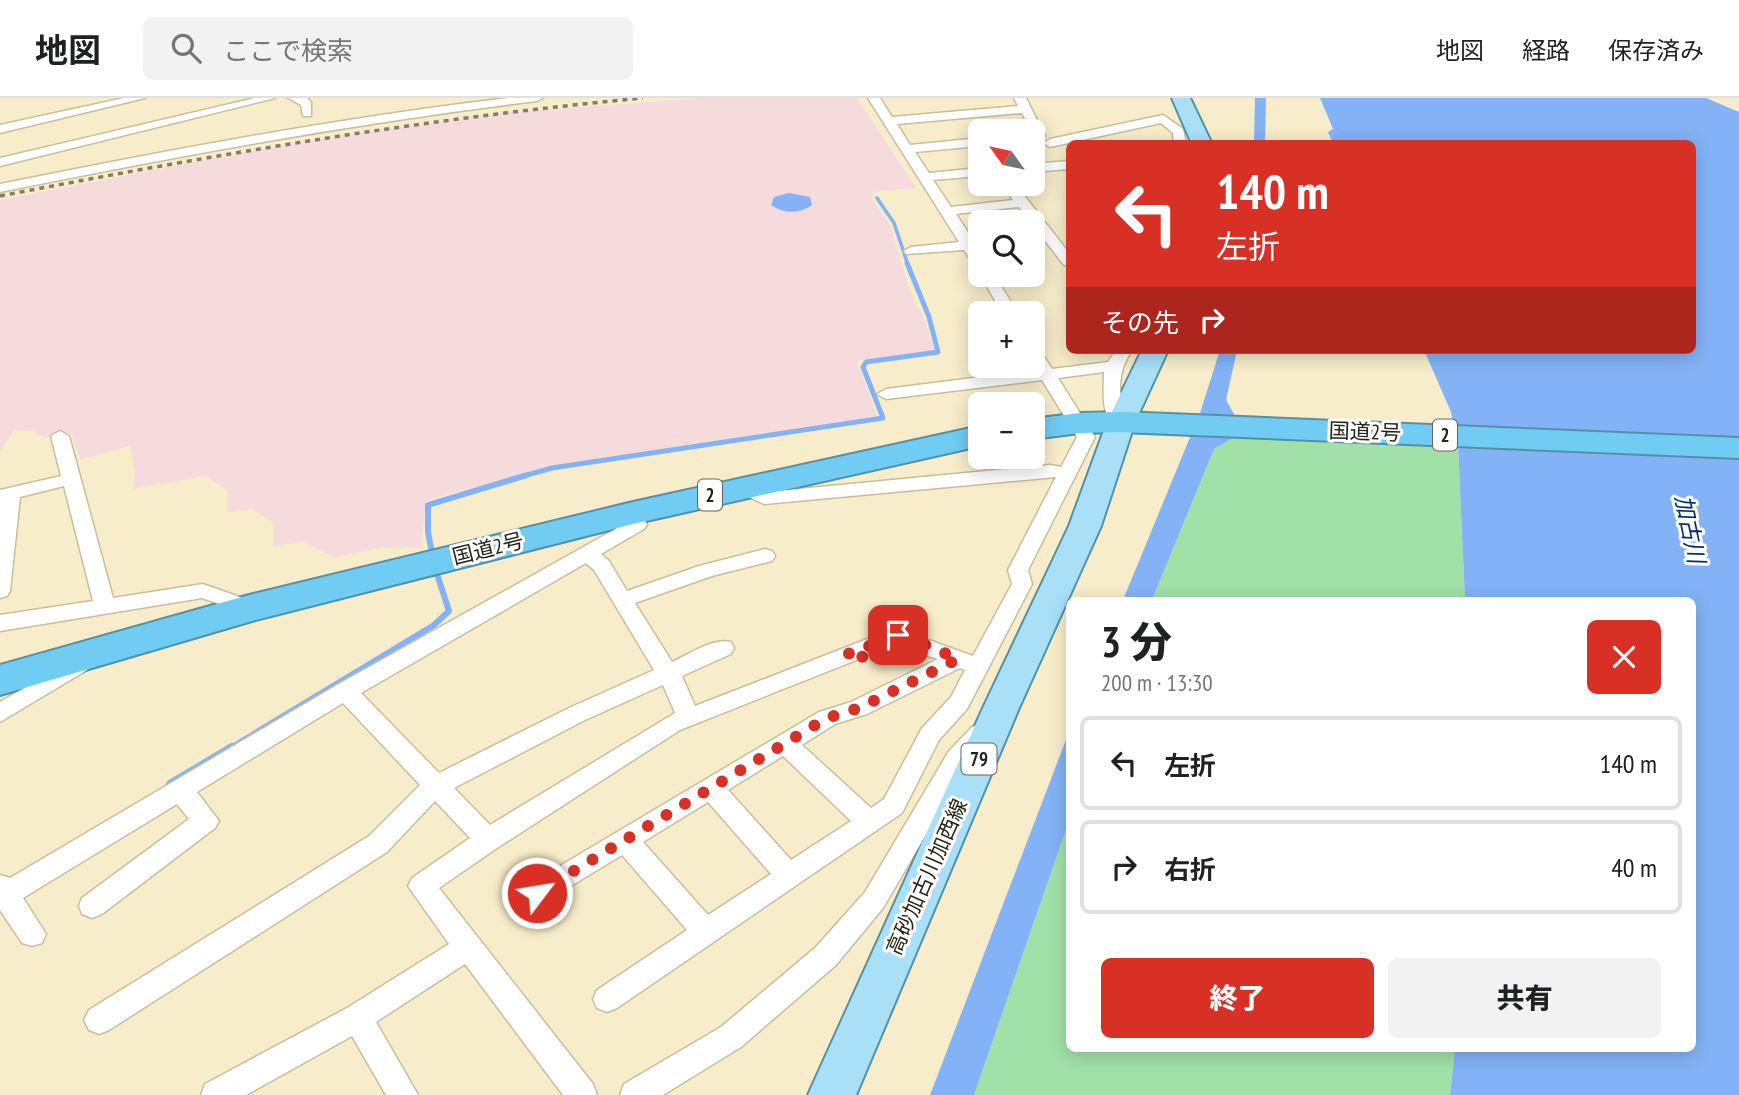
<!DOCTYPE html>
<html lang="ja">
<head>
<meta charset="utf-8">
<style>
	body { margin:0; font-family:"PT Sans Narrow","Noto Sans JP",sans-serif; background:#f2f2f2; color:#202124; height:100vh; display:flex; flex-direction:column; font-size:26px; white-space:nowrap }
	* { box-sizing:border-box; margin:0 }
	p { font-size:23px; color:#757577 }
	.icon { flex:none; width:38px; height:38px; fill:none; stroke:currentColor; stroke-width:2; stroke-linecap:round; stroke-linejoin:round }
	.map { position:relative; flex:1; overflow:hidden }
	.drawer { position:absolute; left:1066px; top:499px; width:630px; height:455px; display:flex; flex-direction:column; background:#fff; border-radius:10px; box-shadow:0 4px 18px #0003 }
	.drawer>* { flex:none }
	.guide { position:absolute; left:1066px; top:42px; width:630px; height:214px; border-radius:10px; box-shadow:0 4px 18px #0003; background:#d93025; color:#fff; overflow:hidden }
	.needle { width:46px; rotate:303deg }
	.fabs { position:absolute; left:968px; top:21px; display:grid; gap:14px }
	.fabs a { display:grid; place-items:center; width:77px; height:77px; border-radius:10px; background:#fff; box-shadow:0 4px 18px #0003; font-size:35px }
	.pin { position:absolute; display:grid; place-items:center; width:60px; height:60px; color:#fff; margin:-30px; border-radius:14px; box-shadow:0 4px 10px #0006 }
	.me { position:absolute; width:77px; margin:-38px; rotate:59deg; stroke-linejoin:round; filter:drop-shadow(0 0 5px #0008) }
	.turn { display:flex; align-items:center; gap:24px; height:147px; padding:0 35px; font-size:32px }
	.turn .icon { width:91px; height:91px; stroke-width:2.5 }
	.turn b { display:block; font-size:49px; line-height:60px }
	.then { display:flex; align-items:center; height:66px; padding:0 35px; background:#0003; gap:14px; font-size:26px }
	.round { display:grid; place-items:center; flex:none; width:74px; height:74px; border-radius:10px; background:#f2f2f2 }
	.overview { display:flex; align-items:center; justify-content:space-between; height:119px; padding:0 35px }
	h1 { font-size:42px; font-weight:800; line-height:52px }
	.primary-button { display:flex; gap:14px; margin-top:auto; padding:14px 35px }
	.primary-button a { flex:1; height:80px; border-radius:10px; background:#d93025; color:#fff; font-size:28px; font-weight:800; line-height:80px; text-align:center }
	.primary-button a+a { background:#f2f2f2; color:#202124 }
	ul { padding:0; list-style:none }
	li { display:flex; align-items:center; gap:21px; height:94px; margin:0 14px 10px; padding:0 21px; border:4px solid #e0e0e0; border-radius:10px }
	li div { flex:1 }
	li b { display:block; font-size:26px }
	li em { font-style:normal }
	header { display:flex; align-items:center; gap:42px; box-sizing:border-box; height:98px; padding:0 35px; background:#fff; border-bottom:2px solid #e0e0e0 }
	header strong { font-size:33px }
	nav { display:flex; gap:38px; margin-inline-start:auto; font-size:24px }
	.search { width:490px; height:63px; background:#f2f2f2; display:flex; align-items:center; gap:18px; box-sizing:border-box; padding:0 24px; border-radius:10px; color:#757577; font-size:26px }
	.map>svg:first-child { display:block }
	.industrial { fill:#f6dbdd }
	.green { fill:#a1e1a8 }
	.water { fill:#83b3f6 }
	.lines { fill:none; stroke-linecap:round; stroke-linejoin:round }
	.stream-far3 { stroke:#83b3f6; stroke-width:3.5 }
	.stream-far2 { stroke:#83b3f6; stroke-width:5 }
	.stream-far1 { stroke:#83b3f6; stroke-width:6 }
	.stream { stroke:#83b3f6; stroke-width:8 }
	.street-casing { stroke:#c7be9c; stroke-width:3 }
	.primary-casing { stroke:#5690a5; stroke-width:4 }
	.highway-casing { stroke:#5690a5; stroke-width:4 }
	.street { fill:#fff; fill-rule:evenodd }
	.primary { fill:#a9e0f8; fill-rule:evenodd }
	.highway { fill:#70ccf3; fill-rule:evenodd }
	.rail { stroke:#837d66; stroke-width:3.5; stroke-dasharray:5 5; stroke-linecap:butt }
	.route { stroke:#d93025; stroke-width:12; stroke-dasharray:0 21.6 }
	.labels { text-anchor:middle; stroke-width:6; stroke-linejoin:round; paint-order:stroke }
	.shield { fill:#fff; stroke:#66645b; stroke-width:2 }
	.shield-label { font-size:19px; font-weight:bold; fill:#252215 }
	.street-label { font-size:21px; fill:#252215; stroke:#fff }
	.water-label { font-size:23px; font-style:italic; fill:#002e68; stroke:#fff }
</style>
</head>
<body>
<header>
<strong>地図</strong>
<div class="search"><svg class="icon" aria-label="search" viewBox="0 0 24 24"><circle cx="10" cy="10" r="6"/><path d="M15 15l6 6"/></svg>ここで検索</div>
<nav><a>地図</a><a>経路</a><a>保存済み</a></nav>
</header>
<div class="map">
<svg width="1739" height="997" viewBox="0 0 1739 997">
	<rect width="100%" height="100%" fill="#f7edca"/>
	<path class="industrial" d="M702,0H857L916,90L874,94L871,99L891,129L908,188L924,221L935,253L857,263L877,318L551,368L426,403L421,449L381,450L334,459L303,444L273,448V424L252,411L227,414L228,393L206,378L133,391L135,373L130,348L80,362L71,335L45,340L33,333L14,332L0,353V102L278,48L384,31L512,14Z"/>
	<path class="green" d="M1233,340L1458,348L1465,502H1152L1214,351Z
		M1069,723V950H1455L1450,997H974Z"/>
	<path class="water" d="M1255,0H1266L1265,45H1254Z
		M1320,0H1706L1739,14V997H1450L1455,950H1692V502H1465L1458,348L1451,314L1424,252H1692V46L1333,45L1328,34L1333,31Z
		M789,95L810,99L812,107C800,116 783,116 771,107L774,99Z
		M1220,252H1237L1226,302L1234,316L1233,340L1214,351L1152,502H1123L1200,315Z
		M1069,634V723L974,997H930Z"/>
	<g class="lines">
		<path class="stream-far3" d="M877,100L894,125L908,167"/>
		<path class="stream-far2" d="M520,379L552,370L883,320L863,269L866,264L938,254L929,219L907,165"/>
		<path class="stream-far1" d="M433,460L428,434V407L527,377
			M229,651L434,527L449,513L435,470"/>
		<path class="stream" d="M170,686L232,649"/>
		<defs>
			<path id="street" d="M124,0H145L0,35V27Z
				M255,0H275L0,68V60Z
				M288,0H307L311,4V18H303L301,7Z
				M508,0H543L537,3C356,25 178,58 0,94V86C169,52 338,20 508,0Z
				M868,0H880L892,19L1018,8L1014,0H1026L1045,38L1043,41H1035L1022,15L897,26L910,47L980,40V48L915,54L929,75L980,70V78L933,82L951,109L1013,102L1001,86H1015L1069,155V168L1064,167L1019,109L956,116L973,142H980L978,150L980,169L975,168L964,152L906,156L904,153L911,149L959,144Z
				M1163,17L1183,31L1186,46H1174L1173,35L1161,25L1050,49L1044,45L1050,41Z
				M1069,63V71L1032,74V66Z
				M980,176L994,177L1018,215H1002Z
				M1032,247L1038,249L1052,271L1108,264L1116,252H1132C1116,276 1117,299 1130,324L1121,329C1099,324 1104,291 1104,274L1058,280L1095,339L1028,472L1032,486L967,611L939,642L902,715L617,910L607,914L597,910L593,901L597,892L687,832L622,757L546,803L537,807L528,803L524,795L528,787L819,614L851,604L938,561C909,550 894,568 872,562L869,557L680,632L497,750L439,790L593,986L597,997H563L465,866L376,924L418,997H386L352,938L246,997H201L205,986L347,910L449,846L408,788L412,780L470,740L435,703L387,754L109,932L99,936L89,932L84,922L89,912L369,738L420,687L343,605L197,694L219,723L215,730L102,816L92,820L82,816L79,808L82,800L189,721L177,706L23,800L46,836L42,845L32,848L22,845L0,812V777L10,780L337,587L626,425L623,415L626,411H640L647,427L644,431L601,456L609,463L627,493L699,468L765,451L772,453L775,458L772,463L712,478L635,505L672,564C688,557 713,539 731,544L734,550L731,556L682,578L695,608L898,529L906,532L909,537L906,542L926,541L973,558L1012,486L1008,472L1056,379L764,406L738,394L736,390L745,384L767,394L1050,367L1061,369L1077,339L1042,282L886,301L877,296L886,291L1036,272L1032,266ZM586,465L594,472L654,572L569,610L439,675L361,595ZM960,570L965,572L951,599L922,630L884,701L871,710L802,647L835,626L867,616ZM663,587L675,615L490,727L454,690L585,622ZM783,658L851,723L791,762L728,692ZM708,704L771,776L708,817L643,744Z
				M60,333L69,338L113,500L203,486L257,505L260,510L257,515L249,517L202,500L0,533V517L93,503L64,388L20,399L10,493L7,498L0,500V392L61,378L51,338Z
				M79,558L87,560L90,566L87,572L0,624V604Z
				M980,626L988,629L992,635L967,667L883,810L836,867L741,949L663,997H620L624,986L721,929L816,849L865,794L949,653L972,629Z"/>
			<path id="primary" d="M1172,0H1190L1212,46H1192Z
				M1142,252H1168L1135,324L1101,428L1019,610L856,997H808L983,610L1069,428L1107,324Z"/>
			<path id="highway" d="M1121,314L1739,340V360L1121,334L1080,335L1032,341V321L1080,315Z
				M980,328V348L633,426L252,523L0,597V567L249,497L633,404Z"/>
		</defs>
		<use href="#street" class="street-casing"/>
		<use href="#primary" class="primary-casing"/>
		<use href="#highway" class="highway-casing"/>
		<use href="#street" class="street"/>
		<use href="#primary" class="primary"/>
		<use href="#highway" class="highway"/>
		<path class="rail" d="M0,98C213,57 427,20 643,0"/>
	</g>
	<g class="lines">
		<path class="route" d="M537,795L827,620L859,610L958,561L927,547L913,546L865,559L845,557L898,537"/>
	</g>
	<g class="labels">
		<g class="shield">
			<rect x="1433" y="321.5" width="24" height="31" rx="5"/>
			<rect x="698" y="381.5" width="24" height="31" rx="5"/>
			<rect x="961.5" y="645.5" width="35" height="31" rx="5"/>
		</g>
		<g class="shield-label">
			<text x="1445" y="344">2</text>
			<text x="710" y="404">2</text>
			<text x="979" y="668">79</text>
		</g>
		<g class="street-label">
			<text transform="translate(1365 334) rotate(2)" y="7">国道2号</text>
			<text transform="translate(488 451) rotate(-14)" y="7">国道2号</text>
			<text transform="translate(927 779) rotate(-66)" y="7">高砂加古川加西線</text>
		</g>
		<g class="water-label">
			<text transform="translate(1690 431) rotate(78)" y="8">加古川</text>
		</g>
	</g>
</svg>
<div class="fabs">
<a><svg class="needle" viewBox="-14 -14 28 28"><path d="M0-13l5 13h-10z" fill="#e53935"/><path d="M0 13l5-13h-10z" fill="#757577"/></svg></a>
<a><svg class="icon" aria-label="search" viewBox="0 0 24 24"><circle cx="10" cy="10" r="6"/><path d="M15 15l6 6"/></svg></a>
<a>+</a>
<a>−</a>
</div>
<div class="pin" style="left:898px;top:537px;background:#d93025"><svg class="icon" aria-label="arrive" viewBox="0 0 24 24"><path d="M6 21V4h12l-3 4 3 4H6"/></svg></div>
<svg class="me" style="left:537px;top:795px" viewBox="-20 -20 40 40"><circle r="17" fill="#d93025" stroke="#fff" stroke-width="3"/><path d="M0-11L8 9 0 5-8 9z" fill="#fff"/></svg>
<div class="guide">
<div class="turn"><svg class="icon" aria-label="left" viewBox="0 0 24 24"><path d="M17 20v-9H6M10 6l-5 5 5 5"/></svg><div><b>140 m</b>左折</div></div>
<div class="then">その先<svg class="icon" aria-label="right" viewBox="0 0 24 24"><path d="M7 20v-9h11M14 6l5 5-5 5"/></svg></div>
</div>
<section class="drawer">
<div class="overview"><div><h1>3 分</h1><p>200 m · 13:30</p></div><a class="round" style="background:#d93025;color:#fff"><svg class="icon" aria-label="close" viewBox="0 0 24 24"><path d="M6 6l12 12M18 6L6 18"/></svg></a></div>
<ul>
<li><svg class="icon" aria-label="left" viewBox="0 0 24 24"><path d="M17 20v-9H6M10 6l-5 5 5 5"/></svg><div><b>左折</b></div><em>140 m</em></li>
<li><svg class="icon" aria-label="right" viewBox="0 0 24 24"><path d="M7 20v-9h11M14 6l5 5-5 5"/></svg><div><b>右折</b></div><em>40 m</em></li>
</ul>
<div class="primary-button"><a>終了</a><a>共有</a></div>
</section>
</div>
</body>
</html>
